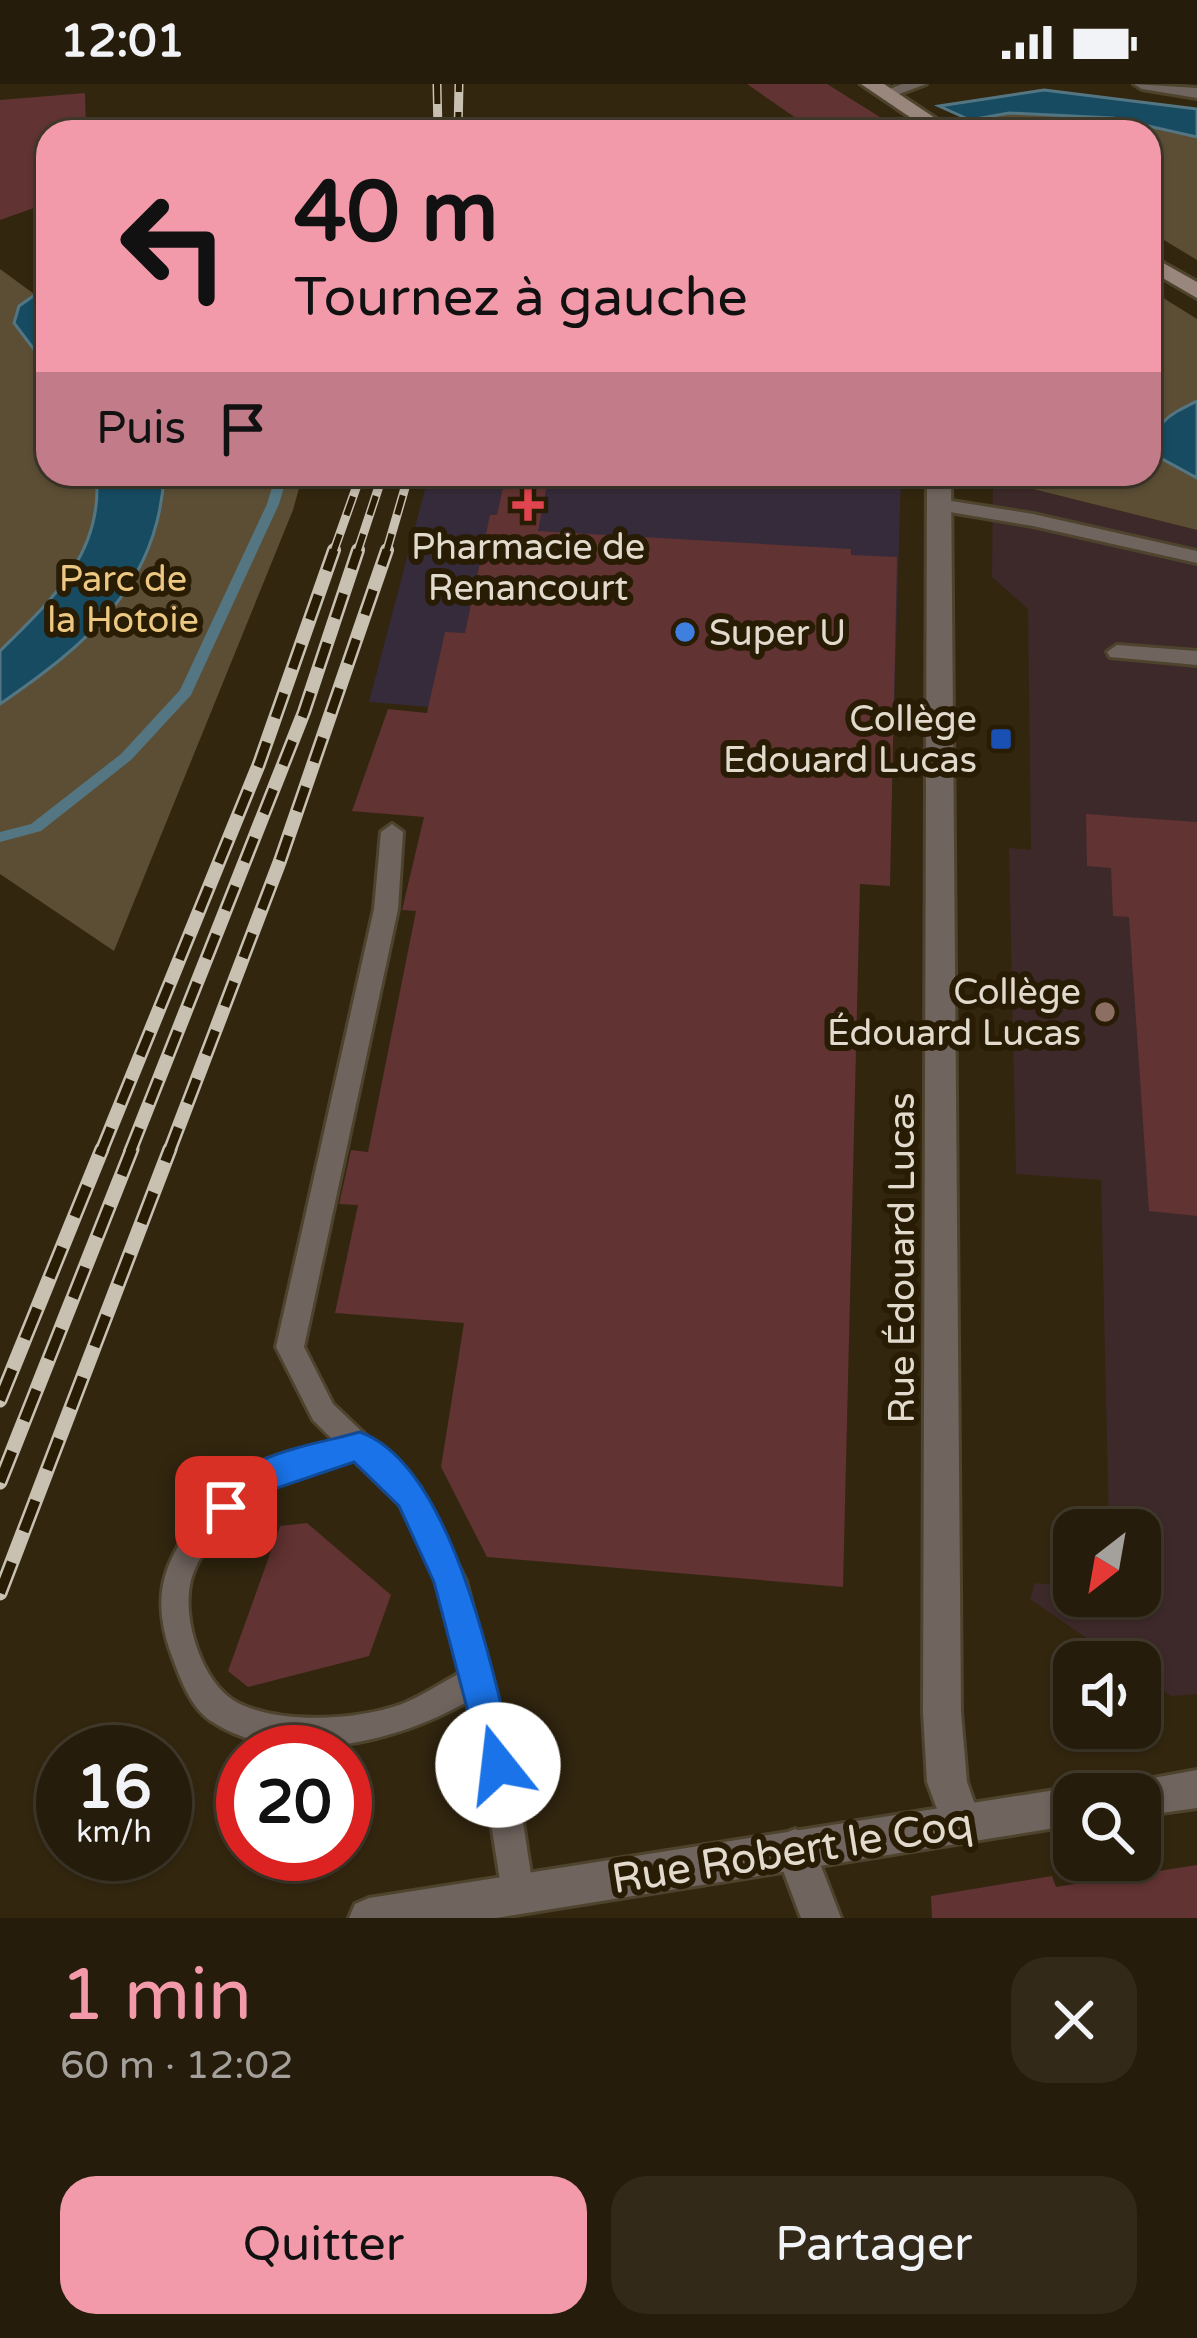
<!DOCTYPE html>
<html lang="fr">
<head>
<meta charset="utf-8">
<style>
	body { margin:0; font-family:"Varela Round",sans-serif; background:#322919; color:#f1f3f6; height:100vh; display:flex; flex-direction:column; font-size:45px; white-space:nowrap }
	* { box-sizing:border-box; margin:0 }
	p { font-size:39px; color:#a4a19d }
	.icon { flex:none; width:66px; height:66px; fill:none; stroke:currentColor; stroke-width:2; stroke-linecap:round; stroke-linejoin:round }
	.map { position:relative; height:1834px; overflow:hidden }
	.drawer { display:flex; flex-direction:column; background:#261c0b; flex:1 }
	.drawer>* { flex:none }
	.banner { position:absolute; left:36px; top:36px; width:1125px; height:366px; border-radius:36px; box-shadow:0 3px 9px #0004,0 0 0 3px #423a2c; background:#f39aaa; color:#111; overflow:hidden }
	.needle { width:78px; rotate:211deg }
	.controls { position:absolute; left:1053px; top:1425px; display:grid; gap:24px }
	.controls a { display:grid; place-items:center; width:108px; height:108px; border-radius:24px; background:#261c0b; box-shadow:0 3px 9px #0004,0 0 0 3px #423a2c; font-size:60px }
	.speed { position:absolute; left:36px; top:1641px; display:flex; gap:24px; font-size:60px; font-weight:700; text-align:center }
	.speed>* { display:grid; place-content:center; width:156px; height:156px; border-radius:50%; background:#261c0b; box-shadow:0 3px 9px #0004,0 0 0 3px #423a2c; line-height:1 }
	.speed small { font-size:30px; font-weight:400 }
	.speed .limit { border:18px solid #d22; background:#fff; color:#111 }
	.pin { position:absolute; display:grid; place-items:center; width:102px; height:102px; color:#fff; margin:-51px; border-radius:24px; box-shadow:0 6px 18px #0006 }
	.me { position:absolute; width:132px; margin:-66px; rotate:344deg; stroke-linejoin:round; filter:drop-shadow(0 0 9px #0008) }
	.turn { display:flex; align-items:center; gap:42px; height:252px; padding:0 60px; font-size:54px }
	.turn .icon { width:156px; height:156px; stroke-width:2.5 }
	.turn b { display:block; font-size:84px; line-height:102px }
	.then { display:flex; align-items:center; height:114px; padding:0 60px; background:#0003; gap:24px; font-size:45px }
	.round { display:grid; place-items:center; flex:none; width:126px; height:126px; border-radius:36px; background:#322919 }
	.overview { display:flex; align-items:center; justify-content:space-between; height:204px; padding:0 60px }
	h1 { font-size:72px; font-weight:600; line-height:90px; color:#f39aaa }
	.primary-button { display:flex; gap:24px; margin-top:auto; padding:24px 60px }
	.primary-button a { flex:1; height:138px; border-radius:36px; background:#f39aaa; color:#111; font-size:48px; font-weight:600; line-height:138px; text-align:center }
	.primary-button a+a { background:#322919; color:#f1f3f6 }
	.status { display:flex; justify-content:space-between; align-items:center; height:84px; padding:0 60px; background:#261c0b; direction:ltr }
	.status svg { height:33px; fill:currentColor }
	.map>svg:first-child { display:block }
	.commercial { fill:#352b3a }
	.education { fill:#3d292a }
	.green { fill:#5b4e35 }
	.water { fill:#164b62; stroke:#537682; stroke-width:3 }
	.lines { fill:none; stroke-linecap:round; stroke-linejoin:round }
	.stream { fill:#537682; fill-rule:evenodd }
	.building { fill:#613332 }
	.service-casing { stroke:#4e432d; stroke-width:6 }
	.minor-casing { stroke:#4e432d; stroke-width:6 }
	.tertiary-casing { stroke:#4e432d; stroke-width:6 }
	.secondary-casing { stroke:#4e432d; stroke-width:6 }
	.service { fill:#70645e; fill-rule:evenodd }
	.minor { fill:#70645e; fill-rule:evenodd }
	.tertiary { fill:#70645e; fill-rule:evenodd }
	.secondary { fill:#99867c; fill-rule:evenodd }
	.rail-far2-casing { stroke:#c8c0b1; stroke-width:9 }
	.rail-far1-casing { stroke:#c8c0b1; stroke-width:14 }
	.rail-casing { stroke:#c8c0b1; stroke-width:15 }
	.rail-far2 { stroke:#281c05; stroke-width:6; stroke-dasharray:20; stroke-linecap:butt }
	.rail-far1 { stroke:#281c05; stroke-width:9; stroke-dasharray:26; stroke-linecap:butt }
	.rail { stroke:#281c05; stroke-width:10; stroke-dasharray:33; stroke-linecap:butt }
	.route { fill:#1a73e8; stroke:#114b97; stroke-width:3 }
	.health-dot { fill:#e0444e; stroke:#281c05; stroke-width:4.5 }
	.shop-dot { fill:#3f7fe0; stroke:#281c05; stroke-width:4.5 }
	.transit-dot { fill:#1a4fb4; stroke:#281c05; stroke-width:4.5 }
	.education-dot { fill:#8d6e63; stroke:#281c05; stroke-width:4.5 }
	.labels { text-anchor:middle; stroke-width:12; stroke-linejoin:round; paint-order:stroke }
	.poi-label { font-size:36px; fill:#e2dbcd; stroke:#281c05; text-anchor:end }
	.park-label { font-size:36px; fill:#ecc882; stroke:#281c05 }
	.street-label { font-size:36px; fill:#e2dbcd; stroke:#281c05 }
	.near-street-label { font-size:42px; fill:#e2dbcd; stroke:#281c05 }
</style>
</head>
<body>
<div class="status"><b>12:01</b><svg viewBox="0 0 49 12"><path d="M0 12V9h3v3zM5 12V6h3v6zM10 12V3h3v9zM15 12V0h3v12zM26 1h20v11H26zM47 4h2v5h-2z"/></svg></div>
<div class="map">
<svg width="1197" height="1834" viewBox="0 0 1197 1834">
	<rect width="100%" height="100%" fill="#32260f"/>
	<path class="commercial" d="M429,390H901L893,661L369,618Z"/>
	<path class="education" d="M993,395L1197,446V1610L1171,1612L1140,1591V1578H1121L1030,1515L1035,1499L1074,1502V1512H1140V1446H1109L1101,1096L1016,1090L1009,764L1031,766L1028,525L992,493Z"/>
	<path class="green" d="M1009,29L1113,34L1197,53V176L1149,147V48H989L970,36Z
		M0,185L41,215L48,214V390H303L293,426L114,867L0,790Z
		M1149,205L1197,235V446L993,395L997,390H1149Z"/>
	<path class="water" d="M1044,6L1197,25V53L1113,34L1009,29L970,36L939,22Z
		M42,206L48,209V284L14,239L19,222Z
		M1197,317V394L1155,371C1150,339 1171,330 1197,317Z
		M96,390H164C159,501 86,561 0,620V567C51,517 105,467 96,390Z"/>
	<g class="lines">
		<path class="stream" d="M276,390H288L279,420L191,611L131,676L41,747L0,758V748L31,740L121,670L180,606L267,420Z"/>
	</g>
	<path class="building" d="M747,0H827L904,48H816Z
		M85,9L86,48H48V119L0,136V16Z
		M506,390H549L538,447L851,465V471L897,473L890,802L860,800L843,1503L487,1473L441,1383L464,1239L335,1229L358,1121L339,1120L351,1066L368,1068L416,827L402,826L424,733L352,727L388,625L427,629L445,548L465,549L490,431H497Z
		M1086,730L1197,738V1132L1149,1127L1129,833L1113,832L1111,784L1087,782Z
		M307,1439L391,1511L369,1572L248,1603L228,1587L280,1442Z
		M1197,1781V1834H932L931,1812L1052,1792L1056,1803Z"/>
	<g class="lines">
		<defs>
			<path id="service" d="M902,0H926L886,15L878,10Z
				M1134,0L1197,4V14L1142,5Z
				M939,415L1033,430L1197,467V479L1033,442L932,425L929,421Z
				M1117,561L1197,567V581L1110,573L1107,568Z
				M392,740L403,748L398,825L304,1263L333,1320L420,1403L466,1497L514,1680L534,1810L529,1821L518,1826L507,1821L502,1810L482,1680L467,1618C396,1658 286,1686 211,1637C191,1624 181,1596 173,1575C150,1514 162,1480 200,1430C211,1416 223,1399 238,1390C266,1371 302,1365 334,1357L313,1336L276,1263L374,825L381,748ZM354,1376L400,1421L437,1498L460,1589C441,1599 422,1612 402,1620C358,1636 282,1641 238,1619C202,1601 181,1534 191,1496C199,1467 233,1425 257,1408C285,1389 322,1385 354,1376Z"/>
			<path id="minor" d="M927,390H951L961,1628L967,1698L981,1738L975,1752L961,1757L947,1752L927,1698L923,1628Z
				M795,1745L809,1751L841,1834H801L775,1765L781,1751Z"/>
			<path id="tertiary" d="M1197,1686V1724L1140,1732V1710H1122L1126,1699Z
				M1074,1703L1089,1710H1074V1741L496,1834H349L355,1820L369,1814Z"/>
			<path id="secondary" d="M861,0H884L956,48H932Z
				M1149,171L1197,198V214L1149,186Z"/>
		</defs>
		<use href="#service" class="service-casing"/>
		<use href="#minor" class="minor-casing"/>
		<use href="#tertiary" class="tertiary-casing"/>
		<use href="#secondary" class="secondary-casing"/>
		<use href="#service" class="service"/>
		<use href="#minor" class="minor"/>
		<use href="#tertiary" class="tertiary"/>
		<use href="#secondary" class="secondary"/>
		<defs>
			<path id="rail-far2" d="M437,0L438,48
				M458,48L459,0
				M333,469L361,390
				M357,469L383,390
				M386,469L409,390"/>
			<path id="rail-far1" d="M101,1068L259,680L334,466
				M130,1068L304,628L358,466
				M169,1068L280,777L387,466"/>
			<path id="rail" d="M0,1316L102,1065
				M0,1398L132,1065
				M0,1509L170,1065"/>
		</defs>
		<use href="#rail-far2" class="rail-far2-casing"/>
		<use href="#rail-far1" class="rail-far1-casing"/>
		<use href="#rail" class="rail-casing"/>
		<use href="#rail-far2" class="rail-far2"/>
		<use href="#rail-far1" class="rail-far1"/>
		<use href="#rail" class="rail"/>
	</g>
	<path class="route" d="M360,1348C454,1382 493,1593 516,1681L511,1693L498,1698L485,1693L434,1498L399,1422L354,1378L256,1411L237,1433L226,1437L214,1433L209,1423C234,1370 310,1362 360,1348Z"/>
	<path class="health-dot" d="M522 403h12v12h12v12h-12v12h-12v-12h-12v-12h12z"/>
	<circle class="shop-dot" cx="685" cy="548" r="12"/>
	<rect class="transit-dot" x="989" y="643" width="24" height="24" rx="6"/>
	<circle class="education-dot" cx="1105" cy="928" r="12"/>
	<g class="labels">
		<g class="poi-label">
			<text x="528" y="475" text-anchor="middle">Pharmacie de<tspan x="528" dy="41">Renancourt</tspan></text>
			<text x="709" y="561" text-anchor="start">Super U</text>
			<text x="977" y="647">Collège<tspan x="977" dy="41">Edouard Lucas</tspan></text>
			<text x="1081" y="920">Collège<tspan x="1081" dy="41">Édouard Lucas</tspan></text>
		</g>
		<g class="park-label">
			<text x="123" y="507">Parc de<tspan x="123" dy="41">la Hotoie</tspan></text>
		</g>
		<g class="street-label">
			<text transform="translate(901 1174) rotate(-90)" y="13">Rue Édouard Lucas</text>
		</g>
		<g class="near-street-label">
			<text transform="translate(792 1766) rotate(-9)" y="15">Rue Robert le Coq</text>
		</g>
	</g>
</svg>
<div class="controls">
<a><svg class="needle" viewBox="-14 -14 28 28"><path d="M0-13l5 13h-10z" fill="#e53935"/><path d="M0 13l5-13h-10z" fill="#a4a19d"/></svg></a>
<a><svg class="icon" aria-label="sound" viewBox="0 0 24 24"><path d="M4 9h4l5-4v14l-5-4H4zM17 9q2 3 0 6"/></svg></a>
<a><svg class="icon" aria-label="search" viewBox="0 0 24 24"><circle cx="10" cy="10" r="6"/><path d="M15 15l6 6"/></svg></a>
</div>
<div class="speed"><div>16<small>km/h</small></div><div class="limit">20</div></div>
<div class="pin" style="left:226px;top:1423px;background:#d93025"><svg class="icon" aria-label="arrive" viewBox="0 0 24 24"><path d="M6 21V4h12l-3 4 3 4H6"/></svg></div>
<svg class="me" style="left:498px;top:1681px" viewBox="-20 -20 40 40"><circle r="19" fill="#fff"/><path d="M0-13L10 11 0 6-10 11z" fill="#1a73e8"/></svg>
<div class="banner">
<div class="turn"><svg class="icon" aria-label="left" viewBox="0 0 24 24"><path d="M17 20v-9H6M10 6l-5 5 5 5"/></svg><div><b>40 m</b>Tournez à gauche</div></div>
<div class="then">Puis<svg class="icon" aria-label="arrive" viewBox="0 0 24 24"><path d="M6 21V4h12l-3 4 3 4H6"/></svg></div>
</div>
</div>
<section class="drawer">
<div class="overview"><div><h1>1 min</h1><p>60 m · 12:02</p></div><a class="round"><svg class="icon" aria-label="close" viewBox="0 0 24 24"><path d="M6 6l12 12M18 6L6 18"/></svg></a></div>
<div class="primary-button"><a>Quitter</a><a>Partager</a></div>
</section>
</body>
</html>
